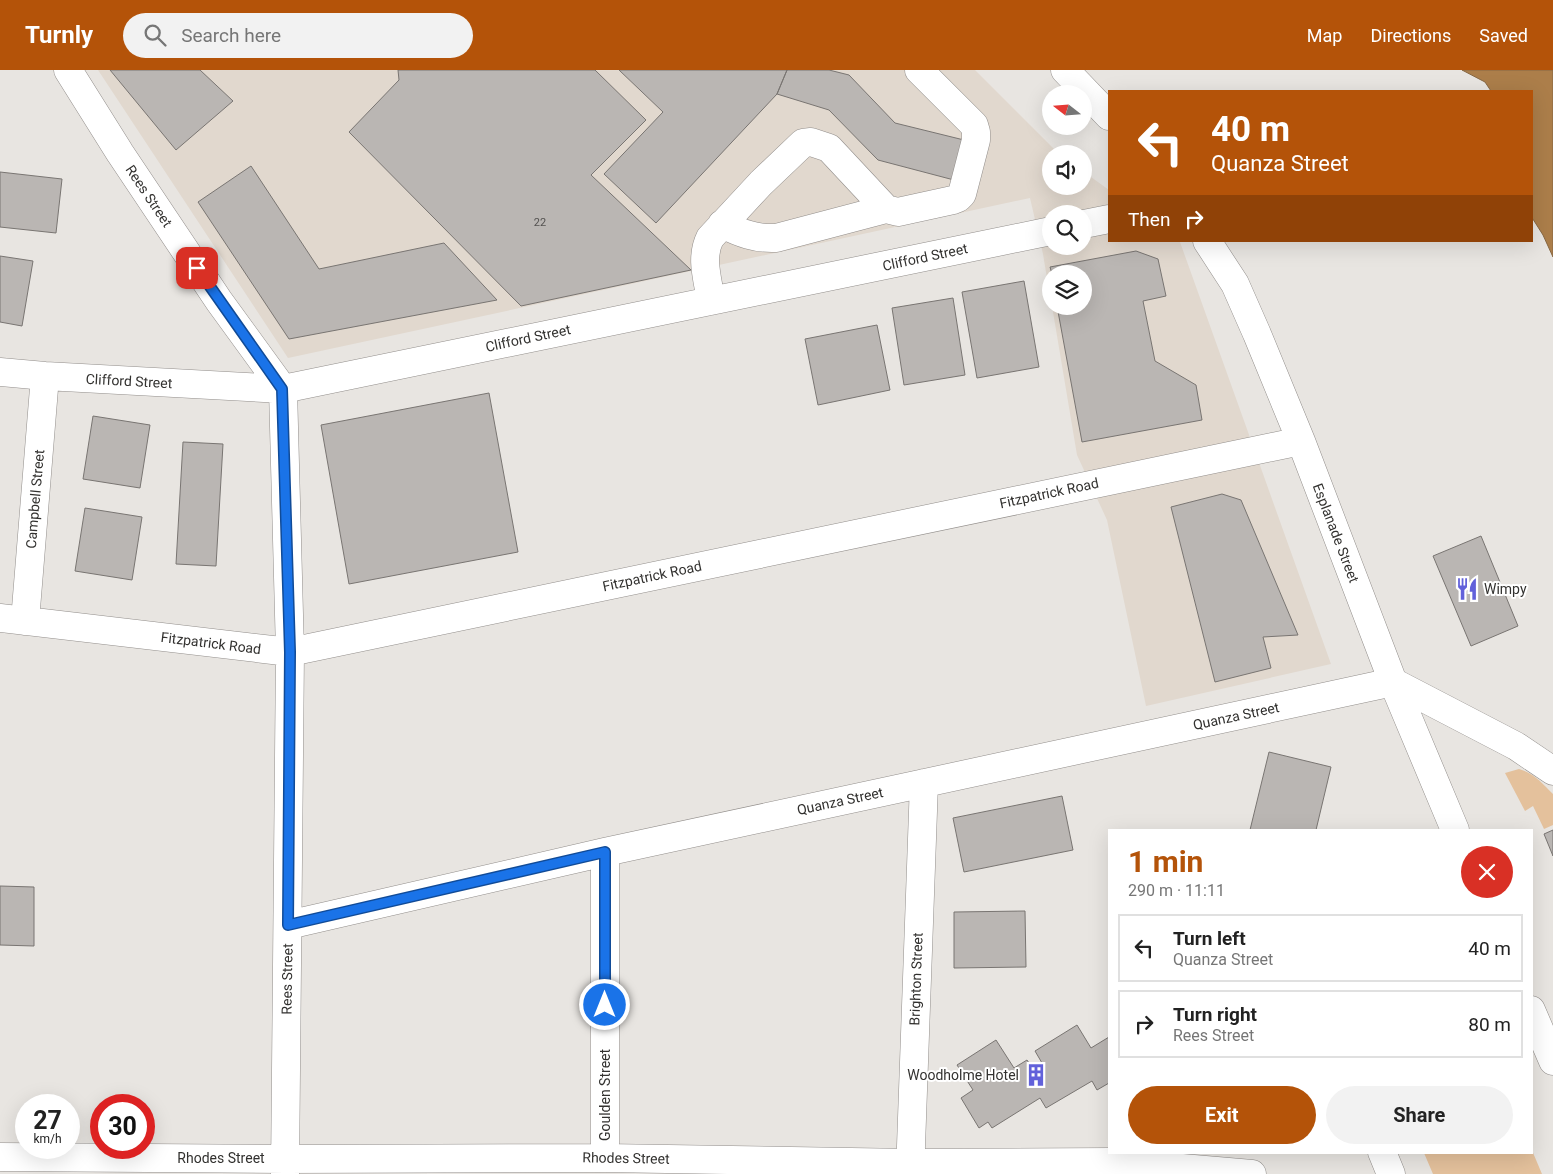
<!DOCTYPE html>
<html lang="en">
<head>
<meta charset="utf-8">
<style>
	body { margin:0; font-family:Roboto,sans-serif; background:#f2f2f2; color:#222; height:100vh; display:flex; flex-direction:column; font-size:19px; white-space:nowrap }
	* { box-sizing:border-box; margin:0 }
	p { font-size:16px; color:#767676 }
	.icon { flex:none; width:28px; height:28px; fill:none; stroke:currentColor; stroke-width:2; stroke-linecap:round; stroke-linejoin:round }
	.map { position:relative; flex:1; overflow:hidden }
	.drawer { position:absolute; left:1108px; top:759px; width:425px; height:325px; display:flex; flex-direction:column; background:#fff; border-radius:0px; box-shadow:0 5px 20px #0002 }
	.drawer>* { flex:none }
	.hud { position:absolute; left:1108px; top:20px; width:425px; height:152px; border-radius:0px; box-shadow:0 5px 20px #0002; background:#b45309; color:#fff; overflow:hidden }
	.needle { width:32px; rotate:287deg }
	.buttons { position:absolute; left:1042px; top:15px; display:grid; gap:10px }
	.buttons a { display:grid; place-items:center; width:50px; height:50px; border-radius:50%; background:#fff; box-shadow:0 5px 20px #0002; font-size:25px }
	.speed { position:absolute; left:15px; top:1024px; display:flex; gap:10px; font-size:25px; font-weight:700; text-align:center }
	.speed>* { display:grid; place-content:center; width:65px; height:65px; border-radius:50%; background:#fff; box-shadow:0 5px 20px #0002; line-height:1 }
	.speed small { font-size:12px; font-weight:400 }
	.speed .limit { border:8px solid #d22; background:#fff; color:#111 }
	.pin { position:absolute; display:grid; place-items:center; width:42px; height:42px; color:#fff; margin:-21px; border-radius:10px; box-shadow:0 2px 8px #0006 }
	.me { position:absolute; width:55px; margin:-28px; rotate:0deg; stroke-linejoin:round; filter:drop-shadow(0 0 4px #0008) }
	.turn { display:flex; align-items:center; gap:18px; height:105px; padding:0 20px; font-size:22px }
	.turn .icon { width:65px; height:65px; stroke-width:2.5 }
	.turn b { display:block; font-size:35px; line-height:42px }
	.then { display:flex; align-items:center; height:48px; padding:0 20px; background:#0003; gap:10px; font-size:19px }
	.round { display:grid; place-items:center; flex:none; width:52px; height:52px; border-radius:26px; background:#f2f2f2 }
	.overview { display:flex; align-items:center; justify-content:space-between; height:85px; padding:0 20px }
	h1 { font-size:30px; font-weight:700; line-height:38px; color:#b45309 }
	.primary-button { display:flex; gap:10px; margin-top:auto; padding:10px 20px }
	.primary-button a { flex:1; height:58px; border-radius:30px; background:#b45309; color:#fff; font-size:20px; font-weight:700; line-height:58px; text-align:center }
	.primary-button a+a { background:#f2f2f2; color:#222 }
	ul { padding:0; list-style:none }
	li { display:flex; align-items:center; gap:15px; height:68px; margin:0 10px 8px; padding:0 10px; border:2px solid #e0e0e0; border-radius:0px }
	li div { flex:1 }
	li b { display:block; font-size:19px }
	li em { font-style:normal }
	header { display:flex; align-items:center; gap:30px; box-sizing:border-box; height:70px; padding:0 25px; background:#b45309; color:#fff }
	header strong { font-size:24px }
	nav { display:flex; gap:28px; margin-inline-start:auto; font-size:18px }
	.search { width:350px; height:45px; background:#f2f2f2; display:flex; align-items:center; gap:12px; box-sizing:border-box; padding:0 18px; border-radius:28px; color:#767676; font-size:19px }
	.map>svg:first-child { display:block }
	.built { fill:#e1d8ce; fill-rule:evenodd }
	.green { fill:#e4c19c }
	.water { fill:#ac7e4a; stroke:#876742 }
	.building { fill:#bab6b3; stroke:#797572 }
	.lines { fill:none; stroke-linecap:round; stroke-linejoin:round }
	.minor-casing { stroke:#928e8b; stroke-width:29 }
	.minor { stroke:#fff; stroke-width:28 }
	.route-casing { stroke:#114b97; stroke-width:12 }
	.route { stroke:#1a73e8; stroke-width:9 }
	.labels { text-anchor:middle; stroke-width:4; stroke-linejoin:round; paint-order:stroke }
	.number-label { font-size:11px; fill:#545250 }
	.street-label { font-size:14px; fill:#32312f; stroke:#fff }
	.poi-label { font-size:14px; fill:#32312f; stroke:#fff; text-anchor:start }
</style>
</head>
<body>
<header>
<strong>Turnly</strong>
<div class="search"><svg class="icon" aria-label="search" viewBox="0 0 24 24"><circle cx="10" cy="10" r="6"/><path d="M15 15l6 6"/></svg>Search here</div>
<nav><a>Map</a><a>Directions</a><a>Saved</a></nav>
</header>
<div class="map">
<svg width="1553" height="1104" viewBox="0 0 1553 1104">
	<rect width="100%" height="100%" fill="#e8e5e1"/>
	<path class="built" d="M98,0H975L1059,84H1051V116H1084V102L1109,120V171H1178L1180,172L1331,594L1146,636L1107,450L1077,385L1052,236H1084V204H1051V233L1043,184L1030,128L288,288ZM1051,144H1084V176H1051Z"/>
	<path class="green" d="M1519,699C1534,703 1542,713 1553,724V755L1544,759L1533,736L1525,741L1505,703Z
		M1531,1078L1542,1104H1433L1424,1083L1531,1082Z"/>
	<path class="water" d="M1462,0H1553V187L1543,165L1531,146V21H1491L1485,12Z"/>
	<path class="building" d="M110,0H200L233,31L176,80Z
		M398,0H595L646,50L591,105L691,200L521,236L349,62L399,10Z
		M619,0H787L777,24L656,153L604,104L663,42Z
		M787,0H829L849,5L895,53L964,70L954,110L878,90L829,40L777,24Z
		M251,96L319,199L444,173L497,230L289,269L198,132Z
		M0,102L62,109L56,163L0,157Z
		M1136,181L1158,189L1166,226L1143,231L1155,291L1196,315L1202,350L1082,372L1057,236H1084V204H1052L1050,197Z
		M0,186L33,191L22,256L0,252Z
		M1024,211L1039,297L977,308L962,222Z
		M953,228L965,305L904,315L892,238Z
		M877,255L890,320L818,335L805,269Z
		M489,323L518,482L349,514L321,355Z
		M93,346L150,355L140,418L83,409Z
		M183,372L223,374L216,496L176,494Z
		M1222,424L1241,430L1298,565L1263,567L1271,598L1215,612L1171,437Z
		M85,438L142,447L132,510L75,501Z
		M1481,466L1518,556L1471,576L1433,486Z
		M1269,682L1331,697L1316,760H1250Z
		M1062,726L1073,780L964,802L953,748Z
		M1553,760V786L1544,764Z
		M0,816L34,817V876L0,875Z
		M1025,841L1026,897L954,898V842Z
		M1077,955L1091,978L1109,967V1013L1097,1020L1092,1011L1046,1038L1040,1028L992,1058L988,1052L979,1058L961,1028L973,1020L957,995L996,970L1014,998L1027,990L1033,999L1042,993L1035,981Z"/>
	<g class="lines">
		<defs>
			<path id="minor" d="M68,0L120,83L219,231L283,319L290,582L285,1104
				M1065,0L1109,46
				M722,154C740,163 756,169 776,168L886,139
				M1084,154L1109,149
				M1207,171L1235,214L1257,264L1301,371L1393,612L1455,760
				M711,231C708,210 700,188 710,168L761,113L803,73L811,72L829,78L886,139L898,142L953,130L958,128L962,124L976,70V62L974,55L919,0
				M0,302L45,306L283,319L1051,161
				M0,548L290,582L1301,371
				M25,551L45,306
				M605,782V1088
				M288,855L605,782L1393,612L1516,676L1553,701
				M1531,940L1553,991
				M1382,1082L1391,1104
				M0,1087L285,1089L605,1088L910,1093L1112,1092L1252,1104
				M910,1104L924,713"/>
		</defs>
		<use href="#minor" class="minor-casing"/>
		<use href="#minor" class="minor"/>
	</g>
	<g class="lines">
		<defs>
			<path id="route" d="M197,198L282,319L290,582L288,855L605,782V935"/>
		</defs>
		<use href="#route" class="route-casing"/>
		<use href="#route" class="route"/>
	</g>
	<defs>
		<symbol id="restaurant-bare" viewBox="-9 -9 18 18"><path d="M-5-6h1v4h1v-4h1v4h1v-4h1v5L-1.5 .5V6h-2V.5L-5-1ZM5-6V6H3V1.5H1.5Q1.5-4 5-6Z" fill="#6261da" stroke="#fff" stroke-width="2.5" paint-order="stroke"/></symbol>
		<symbol id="building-bare" viewBox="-9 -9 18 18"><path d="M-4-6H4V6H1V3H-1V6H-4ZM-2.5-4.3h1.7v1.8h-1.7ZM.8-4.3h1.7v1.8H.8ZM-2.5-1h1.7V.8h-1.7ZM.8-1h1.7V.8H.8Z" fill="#6261da" stroke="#fff" stroke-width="2.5" paint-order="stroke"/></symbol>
	</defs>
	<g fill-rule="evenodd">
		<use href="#restaurant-bare" x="1451" y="503" width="32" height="32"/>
		<use href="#building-bare" x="1020" y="989" width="32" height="32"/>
	</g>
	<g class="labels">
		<g class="number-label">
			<text x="540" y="156">22</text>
		</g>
		<g class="street-label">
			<text transform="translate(149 126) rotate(56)" y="5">Rees Street</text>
			<text transform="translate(925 187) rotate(-12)" y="5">Clifford Street</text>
			<text transform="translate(528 268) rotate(-12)" y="5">Clifford Street</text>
			<text transform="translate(129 311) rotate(3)" y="5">Clifford Street</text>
			<text transform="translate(1049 423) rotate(-12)" y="5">Fitzpatrick Road</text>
			<text transform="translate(35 429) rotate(-85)" y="5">Campbell Street</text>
			<text transform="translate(1336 463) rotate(69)" y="5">Esplanade Street</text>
			<text transform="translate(652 506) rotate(-12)" y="5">Fitzpatrick Road</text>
			<text transform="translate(211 573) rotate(7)" y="5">Fitzpatrick Road</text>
			<text transform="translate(1236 646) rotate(-12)" y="5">Quanza Street</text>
			<text transform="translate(840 731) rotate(-12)" y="5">Quanza Street</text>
			<text transform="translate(287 909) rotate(-89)" y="5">Rees Street</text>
			<text transform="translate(916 909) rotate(-88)" y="5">Brighton Street</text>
			<text transform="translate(605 1025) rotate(-90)" y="5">Goulden Street</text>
			<text x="221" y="1093">Rhodes Street</text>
			<text transform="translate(626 1088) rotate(1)" y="5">Rhodes Street</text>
		</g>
		<g class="poi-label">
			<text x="1484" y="524">Wimpy</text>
			<text x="1019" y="1010" text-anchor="end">Woodholme Hotel</text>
		</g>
	</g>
</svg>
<div class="buttons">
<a><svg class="needle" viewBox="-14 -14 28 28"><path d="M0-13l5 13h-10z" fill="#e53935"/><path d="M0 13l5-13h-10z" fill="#767676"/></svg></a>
<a><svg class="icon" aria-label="sound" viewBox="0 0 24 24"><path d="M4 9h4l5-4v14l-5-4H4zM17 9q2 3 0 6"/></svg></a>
<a><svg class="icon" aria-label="search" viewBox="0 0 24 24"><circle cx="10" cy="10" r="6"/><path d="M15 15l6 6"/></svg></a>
<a><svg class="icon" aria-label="layers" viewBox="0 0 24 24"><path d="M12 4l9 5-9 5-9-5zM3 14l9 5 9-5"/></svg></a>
</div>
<div class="speed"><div>27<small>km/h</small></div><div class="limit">30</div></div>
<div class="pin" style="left:197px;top:198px;background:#d93025"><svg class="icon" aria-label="arrive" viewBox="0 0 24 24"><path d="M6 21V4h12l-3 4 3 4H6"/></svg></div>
<svg class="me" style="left:605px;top:935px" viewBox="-20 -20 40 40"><circle r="17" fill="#1a73e8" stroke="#fff" stroke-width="3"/><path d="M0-11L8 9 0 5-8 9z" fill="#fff"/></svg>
<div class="hud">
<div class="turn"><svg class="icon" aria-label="left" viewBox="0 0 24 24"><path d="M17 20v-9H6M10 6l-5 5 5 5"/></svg><div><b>40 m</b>Quanza Street</div></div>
<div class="then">Then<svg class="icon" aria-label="right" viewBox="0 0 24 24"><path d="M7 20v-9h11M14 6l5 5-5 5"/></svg></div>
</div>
<section class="drawer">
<div class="overview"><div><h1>1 min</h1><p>290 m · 11:11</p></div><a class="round" style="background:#d93025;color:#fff"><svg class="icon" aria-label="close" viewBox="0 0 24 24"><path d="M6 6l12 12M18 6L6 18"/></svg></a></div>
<ul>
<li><svg class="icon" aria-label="left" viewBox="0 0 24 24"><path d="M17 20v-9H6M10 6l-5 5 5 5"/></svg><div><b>Turn left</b><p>Quanza Street</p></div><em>40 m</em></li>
<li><svg class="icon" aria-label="right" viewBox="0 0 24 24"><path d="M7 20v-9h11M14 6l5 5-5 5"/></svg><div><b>Turn right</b><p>Rees Street</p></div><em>80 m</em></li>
</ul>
<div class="primary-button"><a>Exit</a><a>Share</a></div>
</section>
</div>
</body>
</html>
